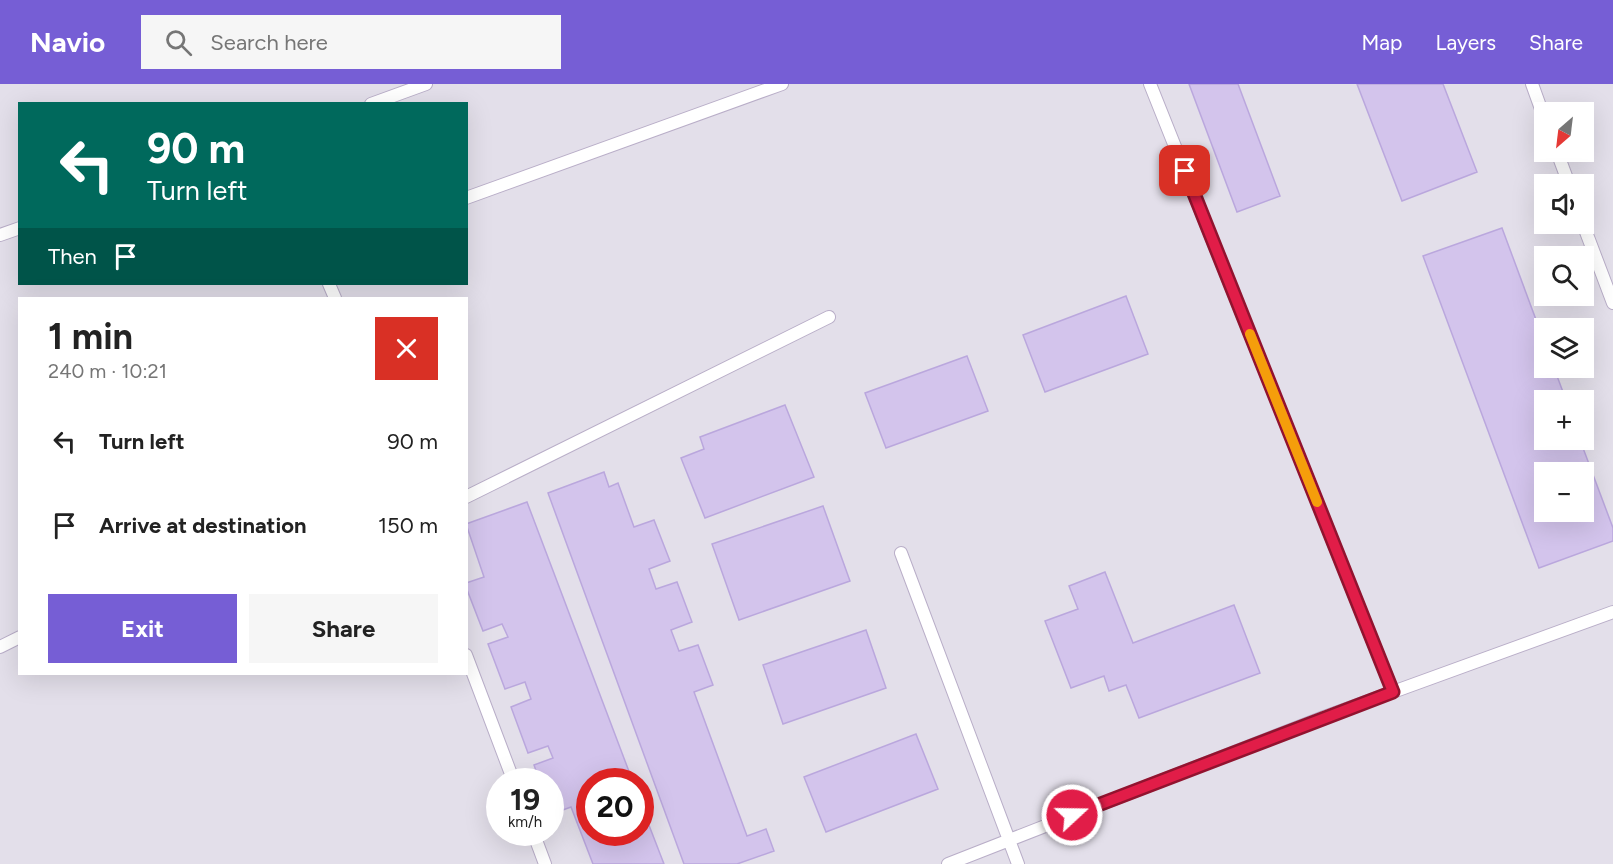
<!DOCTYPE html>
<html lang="en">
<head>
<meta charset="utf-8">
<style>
	body { margin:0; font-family:Figtree,sans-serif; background:#f6f6f6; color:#222; height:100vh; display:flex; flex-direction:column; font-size:22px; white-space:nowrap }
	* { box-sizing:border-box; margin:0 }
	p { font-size:20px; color:#767676 }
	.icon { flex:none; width:33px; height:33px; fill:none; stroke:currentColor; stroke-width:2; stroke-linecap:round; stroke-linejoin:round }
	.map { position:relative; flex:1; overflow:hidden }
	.details { position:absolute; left:18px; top:213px; width:450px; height:378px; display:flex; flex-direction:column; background:#fff; border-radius:0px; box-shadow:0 6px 24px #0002 }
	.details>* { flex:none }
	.banner { position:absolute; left:18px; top:18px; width:450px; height:183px; border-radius:0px; box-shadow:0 6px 24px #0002; background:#00695c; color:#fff; overflow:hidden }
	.needle { width:39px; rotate:208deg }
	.buttons { position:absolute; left:1534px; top:18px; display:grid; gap:12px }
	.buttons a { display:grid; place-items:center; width:60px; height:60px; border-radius:0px; background:#fff; box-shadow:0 6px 24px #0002; font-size:30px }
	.speed { position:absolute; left:486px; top:684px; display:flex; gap:12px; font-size:30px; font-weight:700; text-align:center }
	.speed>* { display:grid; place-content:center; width:78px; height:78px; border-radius:50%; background:#fff; box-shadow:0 6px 24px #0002; line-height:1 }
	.speed small { font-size:15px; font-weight:400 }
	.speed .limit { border:9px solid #d22; background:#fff; color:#111 }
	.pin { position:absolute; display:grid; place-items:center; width:51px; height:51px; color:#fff; margin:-26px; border-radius:12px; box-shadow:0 3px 9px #0006 }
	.me { position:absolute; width:66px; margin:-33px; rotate:69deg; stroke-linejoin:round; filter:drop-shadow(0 0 4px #0008) }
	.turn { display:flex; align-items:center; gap:21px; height:126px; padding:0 30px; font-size:27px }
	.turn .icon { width:78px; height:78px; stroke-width:2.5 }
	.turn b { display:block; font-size:42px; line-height:51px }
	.then { display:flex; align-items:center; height:57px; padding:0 30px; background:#0003; gap:12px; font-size:22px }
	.round { display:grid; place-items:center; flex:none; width:63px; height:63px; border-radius:0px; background:#f6f6f6 }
	.overview { display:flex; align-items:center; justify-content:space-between; height:102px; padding:0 30px }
	h1 { font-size:36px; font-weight:700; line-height:45px }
	.primary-button { display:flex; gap:12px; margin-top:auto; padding:12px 30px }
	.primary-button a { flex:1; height:69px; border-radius:0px; background:#765ed5; color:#fff; font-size:24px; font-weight:700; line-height:69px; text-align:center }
	.primary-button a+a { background:#f6f6f6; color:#222 }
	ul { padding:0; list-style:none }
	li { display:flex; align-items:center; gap:18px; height:84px; padding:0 30px }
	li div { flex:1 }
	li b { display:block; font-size:22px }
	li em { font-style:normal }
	header { display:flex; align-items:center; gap:36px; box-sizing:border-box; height:84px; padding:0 30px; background:#765ed5; color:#fff }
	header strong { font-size:28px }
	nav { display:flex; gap:33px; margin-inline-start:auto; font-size:21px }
	.search { width:420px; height:54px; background:#f6f6f6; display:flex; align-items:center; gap:15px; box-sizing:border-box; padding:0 21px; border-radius:0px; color:#767676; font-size:22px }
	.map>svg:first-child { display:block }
	.industrial { fill:#e3dfea; fill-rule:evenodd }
	.building { fill:#d3c4ec; stroke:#baa7dd; stroke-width:1.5; fill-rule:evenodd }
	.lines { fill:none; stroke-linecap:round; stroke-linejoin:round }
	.service-casing { stroke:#b9aec8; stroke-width:14 }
	.service { stroke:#fff; stroke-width:12 }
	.route-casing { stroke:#92132f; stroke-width:15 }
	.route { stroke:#e11d48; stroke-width:10 }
	.slow { stroke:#f59e0b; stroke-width:10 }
</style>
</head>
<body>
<header>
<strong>Navio</strong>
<div class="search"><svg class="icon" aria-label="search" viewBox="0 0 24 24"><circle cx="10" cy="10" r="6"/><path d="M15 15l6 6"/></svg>Search here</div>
<nav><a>Map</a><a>Layers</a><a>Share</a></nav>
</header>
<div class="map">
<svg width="1613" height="780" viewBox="0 0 1613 780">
	<rect width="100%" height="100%" fill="#f3eafa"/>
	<path class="industrial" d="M0,0H1613V780H0ZM20,20H466V200H20ZM1545,28H1584V68H1545ZM1545,100H1584V140H1545ZM1545,172H1584V212H1545ZM20,214H466V590H20ZM1545,244H1584V284H1545ZM1545,316H1584V356H1545ZM1545,388H1584V428H1545ZM500,698H550V748H500ZM590,698H640V748H590Z"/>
	<path class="building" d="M1189,0H1238L1280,112L1237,128Z
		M1357,0H1443L1477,88L1402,117Z
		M1502,144L1545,260V284H1554L1566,316H1545V356H1580L1613,444V457L1539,484L1423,172ZM1545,388H1584V428H1545Z
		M1126,212L1148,270L1045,308L1023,251Z
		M967,272L988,327L886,364L865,309Z
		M785,321L814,393L705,434L681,374L704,365L700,353Z
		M604,388L609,403L618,399L634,443L654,436L670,477L649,485L656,505L677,498L692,538L671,546L679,567L698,561L713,601L694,608L747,752L766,745L774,767L737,780H684L548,409Z
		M527,418L633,698H590V748H640V718L664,780H593L571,723L552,730L550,698H540L534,681L553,674L548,662L528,669L511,623L531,615L525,598L505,605L488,560L508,553L502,540L483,547L466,503V499L484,493L466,440Z
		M823,422L850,497L739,536L712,460Z
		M1105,488L1133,559L1234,521L1260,589L1139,634L1126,601L1109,607L1104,592L1071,604L1045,537L1078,525L1069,502Z
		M866,546L886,604L783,640L763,581Z
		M916,650L938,705L826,748L804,693Z"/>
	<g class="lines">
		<defs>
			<path id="service" d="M1150,0L1393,608
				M1532,0L1545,36
				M371,20L426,0
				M1557,68L1569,100
				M466,114L782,0
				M1583,140L1613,219
				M0,151L20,144
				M329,200L335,214
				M466,413L829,233
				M901,469L1018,780
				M0,563L20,553
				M466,571L514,698
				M533,748L545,780
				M948,780L1324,633L1613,528"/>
		</defs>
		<use href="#service" class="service-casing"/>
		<use href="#service" class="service"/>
	</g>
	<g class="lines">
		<defs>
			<path id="route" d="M1072,731L1393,608L1185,87"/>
		</defs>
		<use href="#route" class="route-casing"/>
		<use href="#route" class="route"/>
		<path class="slow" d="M1250,250L1317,418"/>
	</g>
</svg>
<div class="buttons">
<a><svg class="needle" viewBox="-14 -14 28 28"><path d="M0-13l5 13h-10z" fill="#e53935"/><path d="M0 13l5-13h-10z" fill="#767676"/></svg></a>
<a><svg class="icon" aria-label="sound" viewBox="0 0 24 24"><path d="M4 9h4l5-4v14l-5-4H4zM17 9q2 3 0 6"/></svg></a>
<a><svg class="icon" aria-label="search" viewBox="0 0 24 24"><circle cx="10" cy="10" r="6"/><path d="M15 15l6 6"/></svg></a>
<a><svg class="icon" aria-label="layers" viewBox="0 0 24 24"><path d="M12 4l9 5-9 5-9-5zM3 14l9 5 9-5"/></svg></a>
<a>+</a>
<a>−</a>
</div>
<div class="speed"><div>19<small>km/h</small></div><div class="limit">20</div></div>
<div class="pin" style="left:1185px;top:87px;background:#d93025"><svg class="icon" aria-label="arrive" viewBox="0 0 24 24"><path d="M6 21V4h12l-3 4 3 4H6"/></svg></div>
<svg class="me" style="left:1072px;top:731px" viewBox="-20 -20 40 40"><circle r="17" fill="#e11d48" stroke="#fff" stroke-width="3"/><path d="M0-11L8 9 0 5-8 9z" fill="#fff"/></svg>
<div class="banner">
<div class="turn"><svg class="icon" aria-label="left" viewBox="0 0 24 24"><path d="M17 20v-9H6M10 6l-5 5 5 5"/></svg><div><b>90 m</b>Turn left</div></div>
<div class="then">Then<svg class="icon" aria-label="arrive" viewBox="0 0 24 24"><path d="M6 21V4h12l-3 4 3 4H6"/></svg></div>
</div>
<section class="details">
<div class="overview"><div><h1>1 min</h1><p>240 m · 10:21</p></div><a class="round" style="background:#d93025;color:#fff"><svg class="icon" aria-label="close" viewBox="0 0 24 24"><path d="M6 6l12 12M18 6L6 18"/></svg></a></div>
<ul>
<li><svg class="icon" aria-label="left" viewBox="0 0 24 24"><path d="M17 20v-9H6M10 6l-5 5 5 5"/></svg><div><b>Turn left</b></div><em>90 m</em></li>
<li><svg class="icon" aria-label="arrive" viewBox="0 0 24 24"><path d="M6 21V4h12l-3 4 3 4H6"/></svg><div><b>Arrive at destination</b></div><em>150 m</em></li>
</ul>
<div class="primary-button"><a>Exit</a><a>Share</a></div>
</section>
</div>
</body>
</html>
